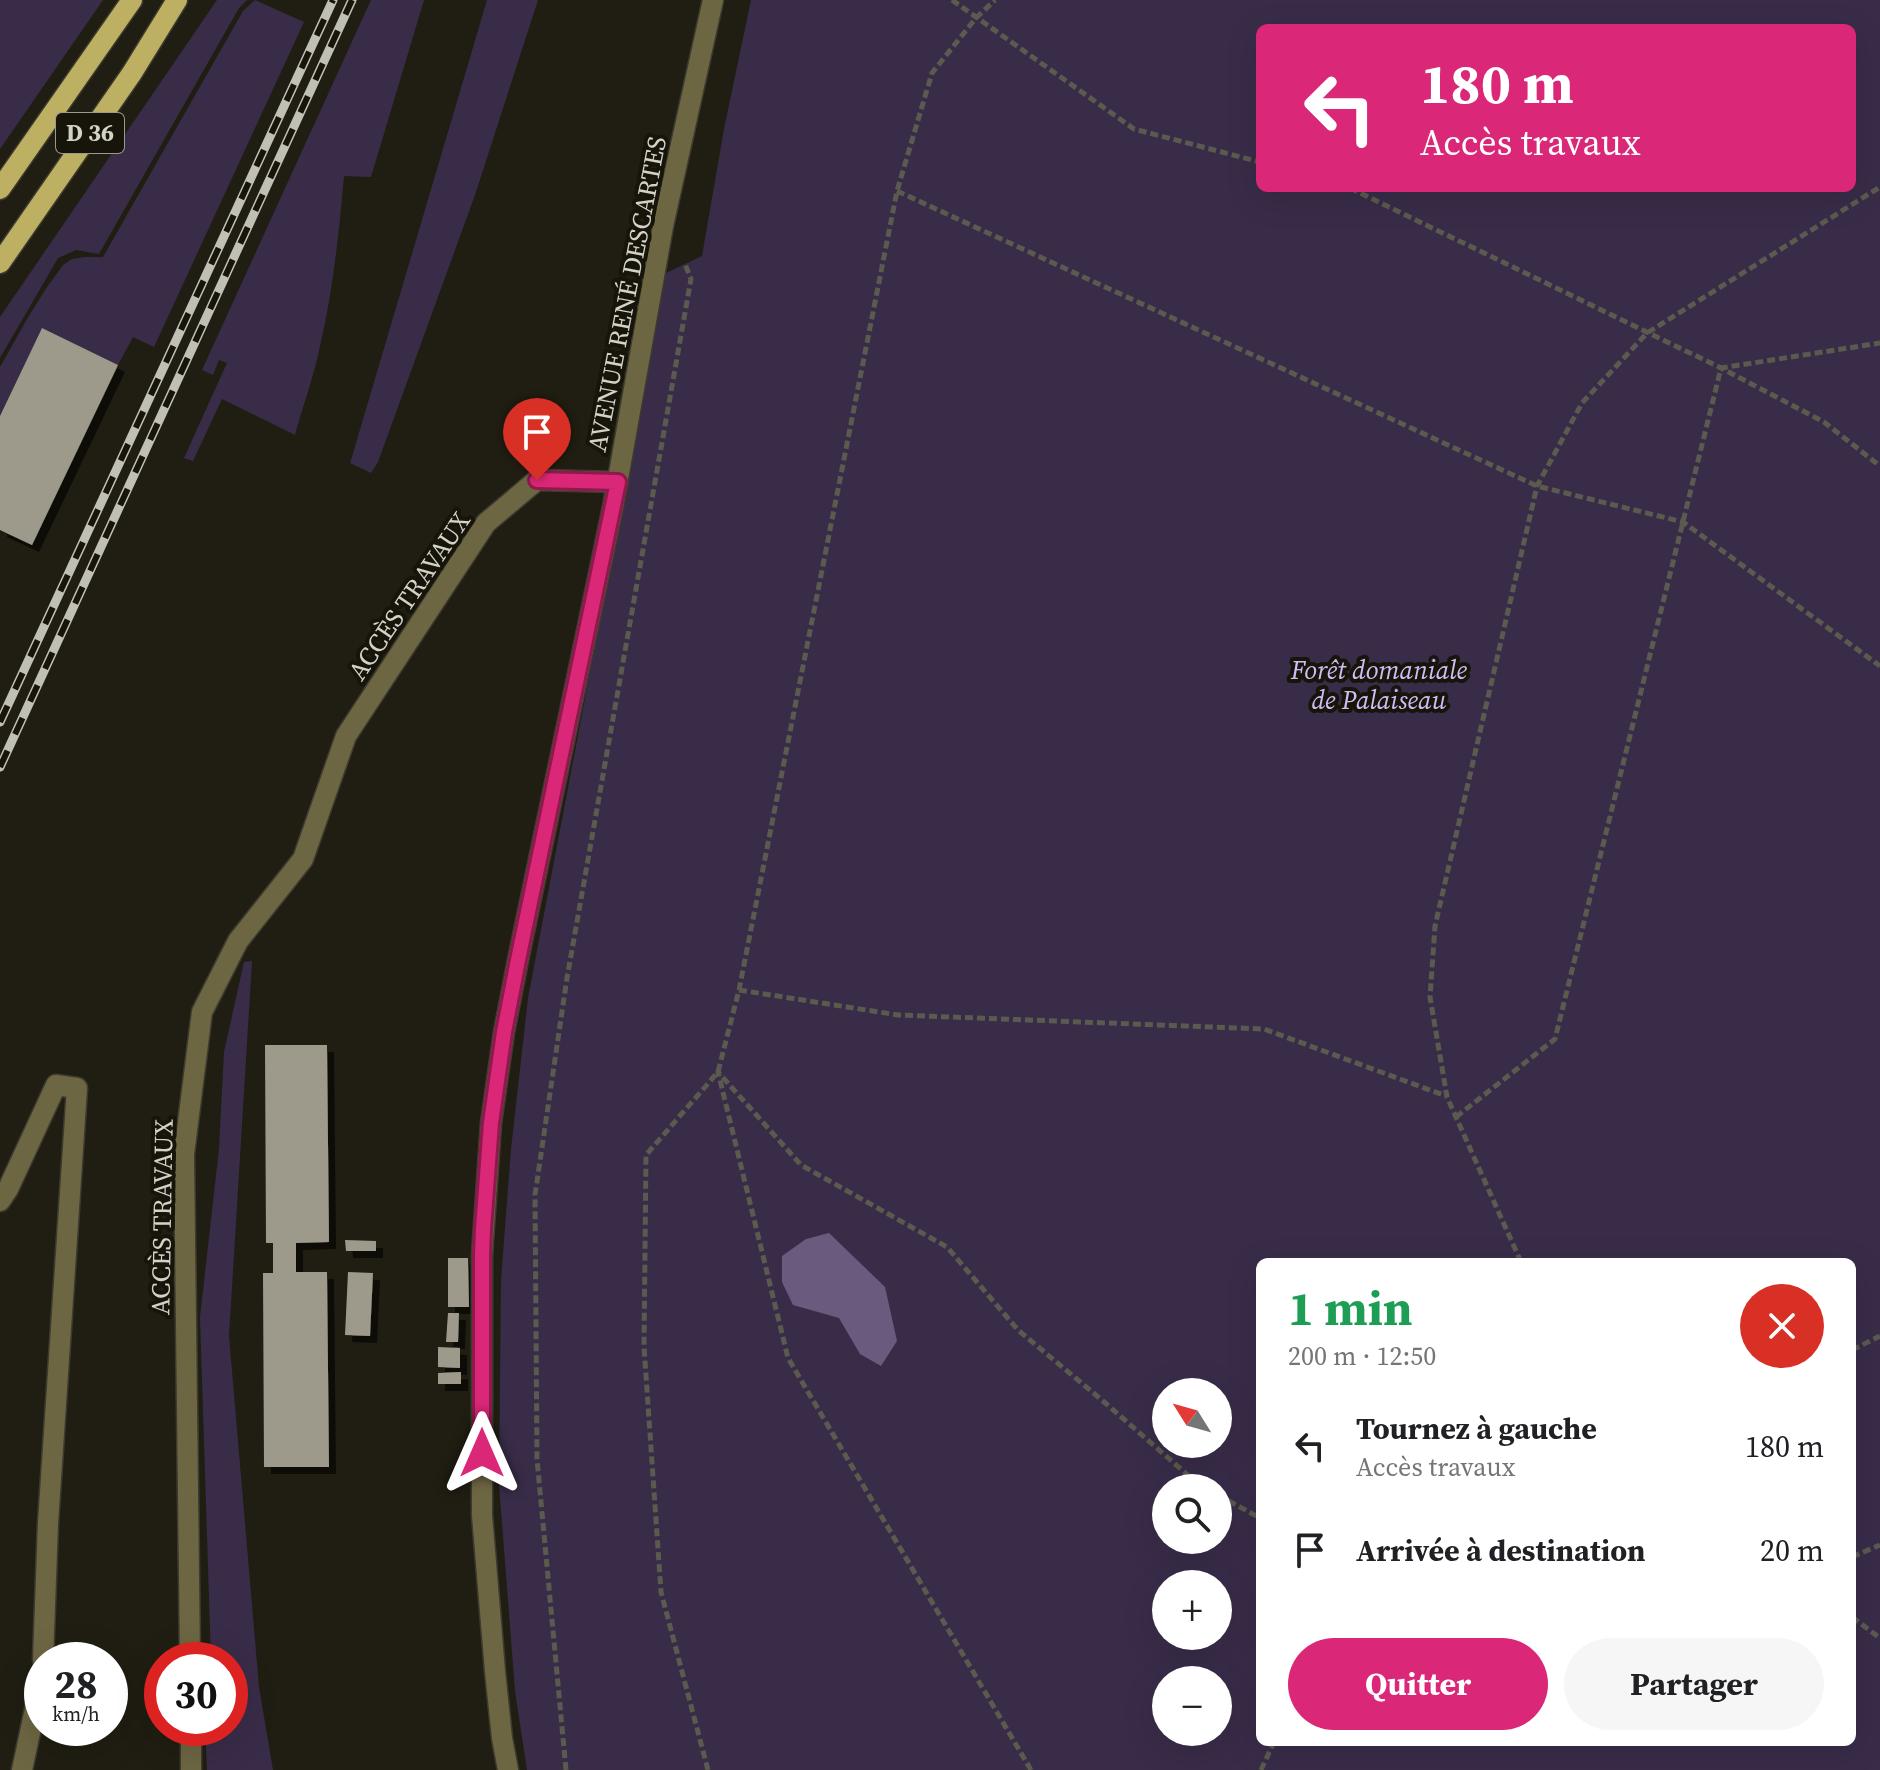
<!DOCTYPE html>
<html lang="fr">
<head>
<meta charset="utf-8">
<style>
	body { margin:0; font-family:"Source Serif 4",serif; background:#f6f6f6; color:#202124; height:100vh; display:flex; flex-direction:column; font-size:30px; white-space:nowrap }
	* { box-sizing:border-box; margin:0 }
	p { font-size:26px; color:#757577 }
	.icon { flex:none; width:44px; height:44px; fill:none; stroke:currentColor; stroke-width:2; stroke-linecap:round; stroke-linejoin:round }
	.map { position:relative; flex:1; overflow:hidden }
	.details { position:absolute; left:1256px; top:1258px; width:600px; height:488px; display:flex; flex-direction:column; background:#fff; border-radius:12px; box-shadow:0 8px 32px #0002 }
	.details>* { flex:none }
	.top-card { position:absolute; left:1256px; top:24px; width:600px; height:168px; border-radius:12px; box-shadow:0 8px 32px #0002; background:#db2777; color:#fff; overflow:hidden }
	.needle { width:52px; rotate:307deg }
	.controls { position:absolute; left:1152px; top:1378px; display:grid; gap:16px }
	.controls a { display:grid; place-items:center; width:80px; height:80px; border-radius:50%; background:#fff; box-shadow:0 8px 32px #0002; font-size:40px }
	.speed { position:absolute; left:24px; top:1642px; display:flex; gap:16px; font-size:40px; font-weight:700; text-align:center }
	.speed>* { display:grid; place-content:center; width:104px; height:104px; border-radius:50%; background:#fff; box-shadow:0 8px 32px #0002; line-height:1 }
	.speed small { font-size:20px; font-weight:400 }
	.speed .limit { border:12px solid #d22; background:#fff; color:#111 }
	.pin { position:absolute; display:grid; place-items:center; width:68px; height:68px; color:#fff; margin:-82px -34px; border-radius:50% 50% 50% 0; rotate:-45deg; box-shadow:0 0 8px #0007 }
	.pin .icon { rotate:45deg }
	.me { position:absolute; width:88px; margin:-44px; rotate:0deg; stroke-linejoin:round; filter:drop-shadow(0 0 6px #0008) }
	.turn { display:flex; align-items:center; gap:28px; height:168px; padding:0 32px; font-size:36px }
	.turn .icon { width:104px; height:104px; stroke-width:2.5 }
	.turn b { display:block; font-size:56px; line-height:68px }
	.round { display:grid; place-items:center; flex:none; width:84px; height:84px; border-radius:42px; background:#f6f6f6 }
	.headline { display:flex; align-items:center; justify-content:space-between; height:136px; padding:0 32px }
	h1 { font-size:48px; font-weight:700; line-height:60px; color:#1e9e55 }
	.cta { display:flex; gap:16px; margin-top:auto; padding:16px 32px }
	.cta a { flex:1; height:92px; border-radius:48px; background:#db2777; color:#fff; font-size:32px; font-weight:700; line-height:92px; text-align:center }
	.cta a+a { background:#f6f6f6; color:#202124 }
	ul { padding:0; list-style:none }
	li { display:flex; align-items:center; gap:24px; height:104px; padding:0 32px }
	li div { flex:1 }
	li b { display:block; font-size:30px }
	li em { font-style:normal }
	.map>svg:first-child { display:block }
	.green { fill:#392c49; fill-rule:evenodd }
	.water { fill:#6a5b7e }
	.building { fill:#9d9a8c; filter:url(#shadow) }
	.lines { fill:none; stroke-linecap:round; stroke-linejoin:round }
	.minor-casing { stroke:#3d3b2f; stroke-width:23 }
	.major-casing { stroke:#3d3b2f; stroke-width:23 }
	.path { stroke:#5b5a4f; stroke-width:5; stroke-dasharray:8 4; stroke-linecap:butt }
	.minor { stroke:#6d6643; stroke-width:20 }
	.major { stroke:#beb063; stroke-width:20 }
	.rail-casing { stroke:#c1c0b7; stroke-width:9 }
	.rail { stroke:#17150a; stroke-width:6; stroke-dasharray:18; stroke-linecap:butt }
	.route-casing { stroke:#8e194d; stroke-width:20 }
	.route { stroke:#db2777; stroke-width:14 }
	.labels { text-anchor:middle; stroke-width:8; stroke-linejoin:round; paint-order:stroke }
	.shield { fill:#17150a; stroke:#9b9990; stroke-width:2 }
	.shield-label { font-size:24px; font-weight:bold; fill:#d3d2ca }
	.street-label { font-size:26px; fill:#d3d2ca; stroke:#17150a }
	.park-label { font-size:26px; font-style:italic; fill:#d4baf6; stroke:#17150a }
</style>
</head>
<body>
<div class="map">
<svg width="1880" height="1770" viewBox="0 0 1880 1770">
	<defs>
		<filter id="shadow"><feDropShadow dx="7" dy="7" stdDeviation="0" flood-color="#0009"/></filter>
	</defs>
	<rect width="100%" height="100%" fill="#201e12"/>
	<path class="green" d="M0,0H103L0,149Z
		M217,0H247L239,8L99,254L76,250L58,258L0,358V317Z
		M255,0L304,22L154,347L133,337L118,365L42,328L0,416V367L27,319L45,290L63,265L72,259L85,257H103L243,11Z
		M371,0H424L371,177L344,176C339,233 333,290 320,346C314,376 303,405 295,435L222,399L193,461L184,458L227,363L219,360L213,375L202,370Z
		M487,0H538L475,195L378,462L371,473L350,463L351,460Z
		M751,0H1880V1770H527L515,1691L499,1484L501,1280L511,1149L528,998L666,273L702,256L724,129ZM1260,28H1852V188H1260ZM1260,1262H1852V1742H1260ZM1166,1392H1218V1444H1166ZM1166,1488H1218V1540H1166ZM1166,1584H1218V1636H1166ZM1166,1680H1218V1732H1166Z
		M252,961L229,1336L259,1687L273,1770H207L205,1728H230V1660H211L200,1317L219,1149L224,1052L244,962Z"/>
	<path class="water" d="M829,1233L885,1287L897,1341L881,1366L860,1354L839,1318L793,1305L782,1282V1256L806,1239Z"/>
	<path class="building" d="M42,328L118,365L32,545L0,530V416Z
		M265,1045H327L329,1242L296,1243V1272H327L329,1467H264L263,1273H273V1243H266Z
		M345,1240L376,1241V1251H346Z
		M448,1258H468L469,1307H448Z
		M348,1272L373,1273L370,1336L345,1335Z
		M448,1313H459L458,1342H446Z
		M438,1347L460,1348V1368L438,1367Z
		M461,1372V1384H438V1373Z"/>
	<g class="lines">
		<defs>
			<path id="minor" d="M0,1201L8,1189L56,1085L77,1088L48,1523L43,1660
				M190,1660L184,1154L202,1012L238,941L303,859L346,736L486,523L537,480L618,482
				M191,1728V1770
				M22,1770L42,1676
				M508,1770L502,1738L495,1671L482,1515V1255L491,1123L504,1032L519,955L613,507L663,226L713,0"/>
			<path id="major" d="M0,189L132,0
				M0,263L132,73L177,0"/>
		</defs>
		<use href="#minor" class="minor-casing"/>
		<use href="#major" class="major-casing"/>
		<path class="path" d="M952,0L1134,129L1260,162
			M1350,188L1721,368L1824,422L1880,466
			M897,191L1537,486L1683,522L1880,666
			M739,990L898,1015L1264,1029L1446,1096
			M1456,1117L1555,1039L1721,368L1880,343
			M1521,1262L1447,1097L1430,997L1435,926L1537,486L1582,403L1647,333L1880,187
			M1852,1350L1880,1336
			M1218,1495L1260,1518
			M1852,1557L1880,1545
			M1852,1617L1880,1638
			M566,1770L537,1459L535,1195L567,978L691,279L685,264
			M708,1770L661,1592L644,1347L646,1155L718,1072L739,990L897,191L932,73L976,18L995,0
			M1031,1770L788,1358L718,1072L801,1165L947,1247L1018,1330L1103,1401L1198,1484L1205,1488
			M1261,1770L1274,1742"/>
		<use href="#minor" class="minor"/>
		<use href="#major" class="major"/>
		<defs>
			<path id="rail" d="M0,722L333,0
				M0,767L352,0"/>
		</defs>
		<use href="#rail" class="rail-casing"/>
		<use href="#rail" class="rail"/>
	</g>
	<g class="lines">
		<defs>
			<path id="route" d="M482,1453V1255L483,1229L491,1123L504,1032L519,955L618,482L537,480"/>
		</defs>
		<use href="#route" class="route-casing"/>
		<use href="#route" class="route"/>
	</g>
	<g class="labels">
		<rect class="shield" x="56" y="113" width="68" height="40" rx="6"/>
		<g class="shield-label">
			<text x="90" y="141">D 36</text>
		</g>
		<g class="street-label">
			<text transform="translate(627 294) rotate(-79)" y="9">AVENUE RENÉ DESCARTES</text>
			<text transform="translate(409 596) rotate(-56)" y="9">ACCÈS TRAVAUX</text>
			<text transform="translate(162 1217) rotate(-89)" y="9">ACCÈS TRAVAUX</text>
		</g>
		<g class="park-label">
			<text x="1379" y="679">Forêt domaniale<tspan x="1379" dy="30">de Palaiseau</tspan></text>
		</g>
	</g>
</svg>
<div class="controls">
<a><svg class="needle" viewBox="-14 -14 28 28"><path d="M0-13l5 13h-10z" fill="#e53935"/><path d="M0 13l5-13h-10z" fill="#757577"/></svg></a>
<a><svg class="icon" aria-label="search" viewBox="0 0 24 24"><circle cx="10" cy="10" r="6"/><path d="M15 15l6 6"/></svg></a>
<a>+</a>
<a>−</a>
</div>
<div class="speed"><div>28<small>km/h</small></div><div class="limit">30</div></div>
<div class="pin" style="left:537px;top:480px;background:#d93025"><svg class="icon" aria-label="arrive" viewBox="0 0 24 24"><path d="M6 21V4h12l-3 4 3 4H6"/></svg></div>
<svg class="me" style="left:482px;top:1453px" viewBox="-20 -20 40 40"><path d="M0-17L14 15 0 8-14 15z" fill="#db2777" stroke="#fff" stroke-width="4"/></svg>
<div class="top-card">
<div class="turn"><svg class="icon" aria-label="left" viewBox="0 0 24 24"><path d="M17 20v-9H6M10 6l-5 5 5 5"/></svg><div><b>180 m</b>Accès travaux</div></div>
</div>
<section class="details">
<div class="headline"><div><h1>1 min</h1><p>200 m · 12:50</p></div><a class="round" style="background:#d93025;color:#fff"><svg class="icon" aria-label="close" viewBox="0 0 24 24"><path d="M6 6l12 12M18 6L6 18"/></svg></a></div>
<ul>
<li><svg class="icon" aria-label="left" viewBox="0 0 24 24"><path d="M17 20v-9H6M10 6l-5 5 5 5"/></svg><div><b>Tournez à gauche</b><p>Accès travaux</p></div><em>180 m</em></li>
<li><svg class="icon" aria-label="arrive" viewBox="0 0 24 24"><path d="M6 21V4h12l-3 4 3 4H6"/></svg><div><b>Arrivée à destination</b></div><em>20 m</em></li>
</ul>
<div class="cta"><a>Quitter</a><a>Partager</a></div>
</section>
</div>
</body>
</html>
